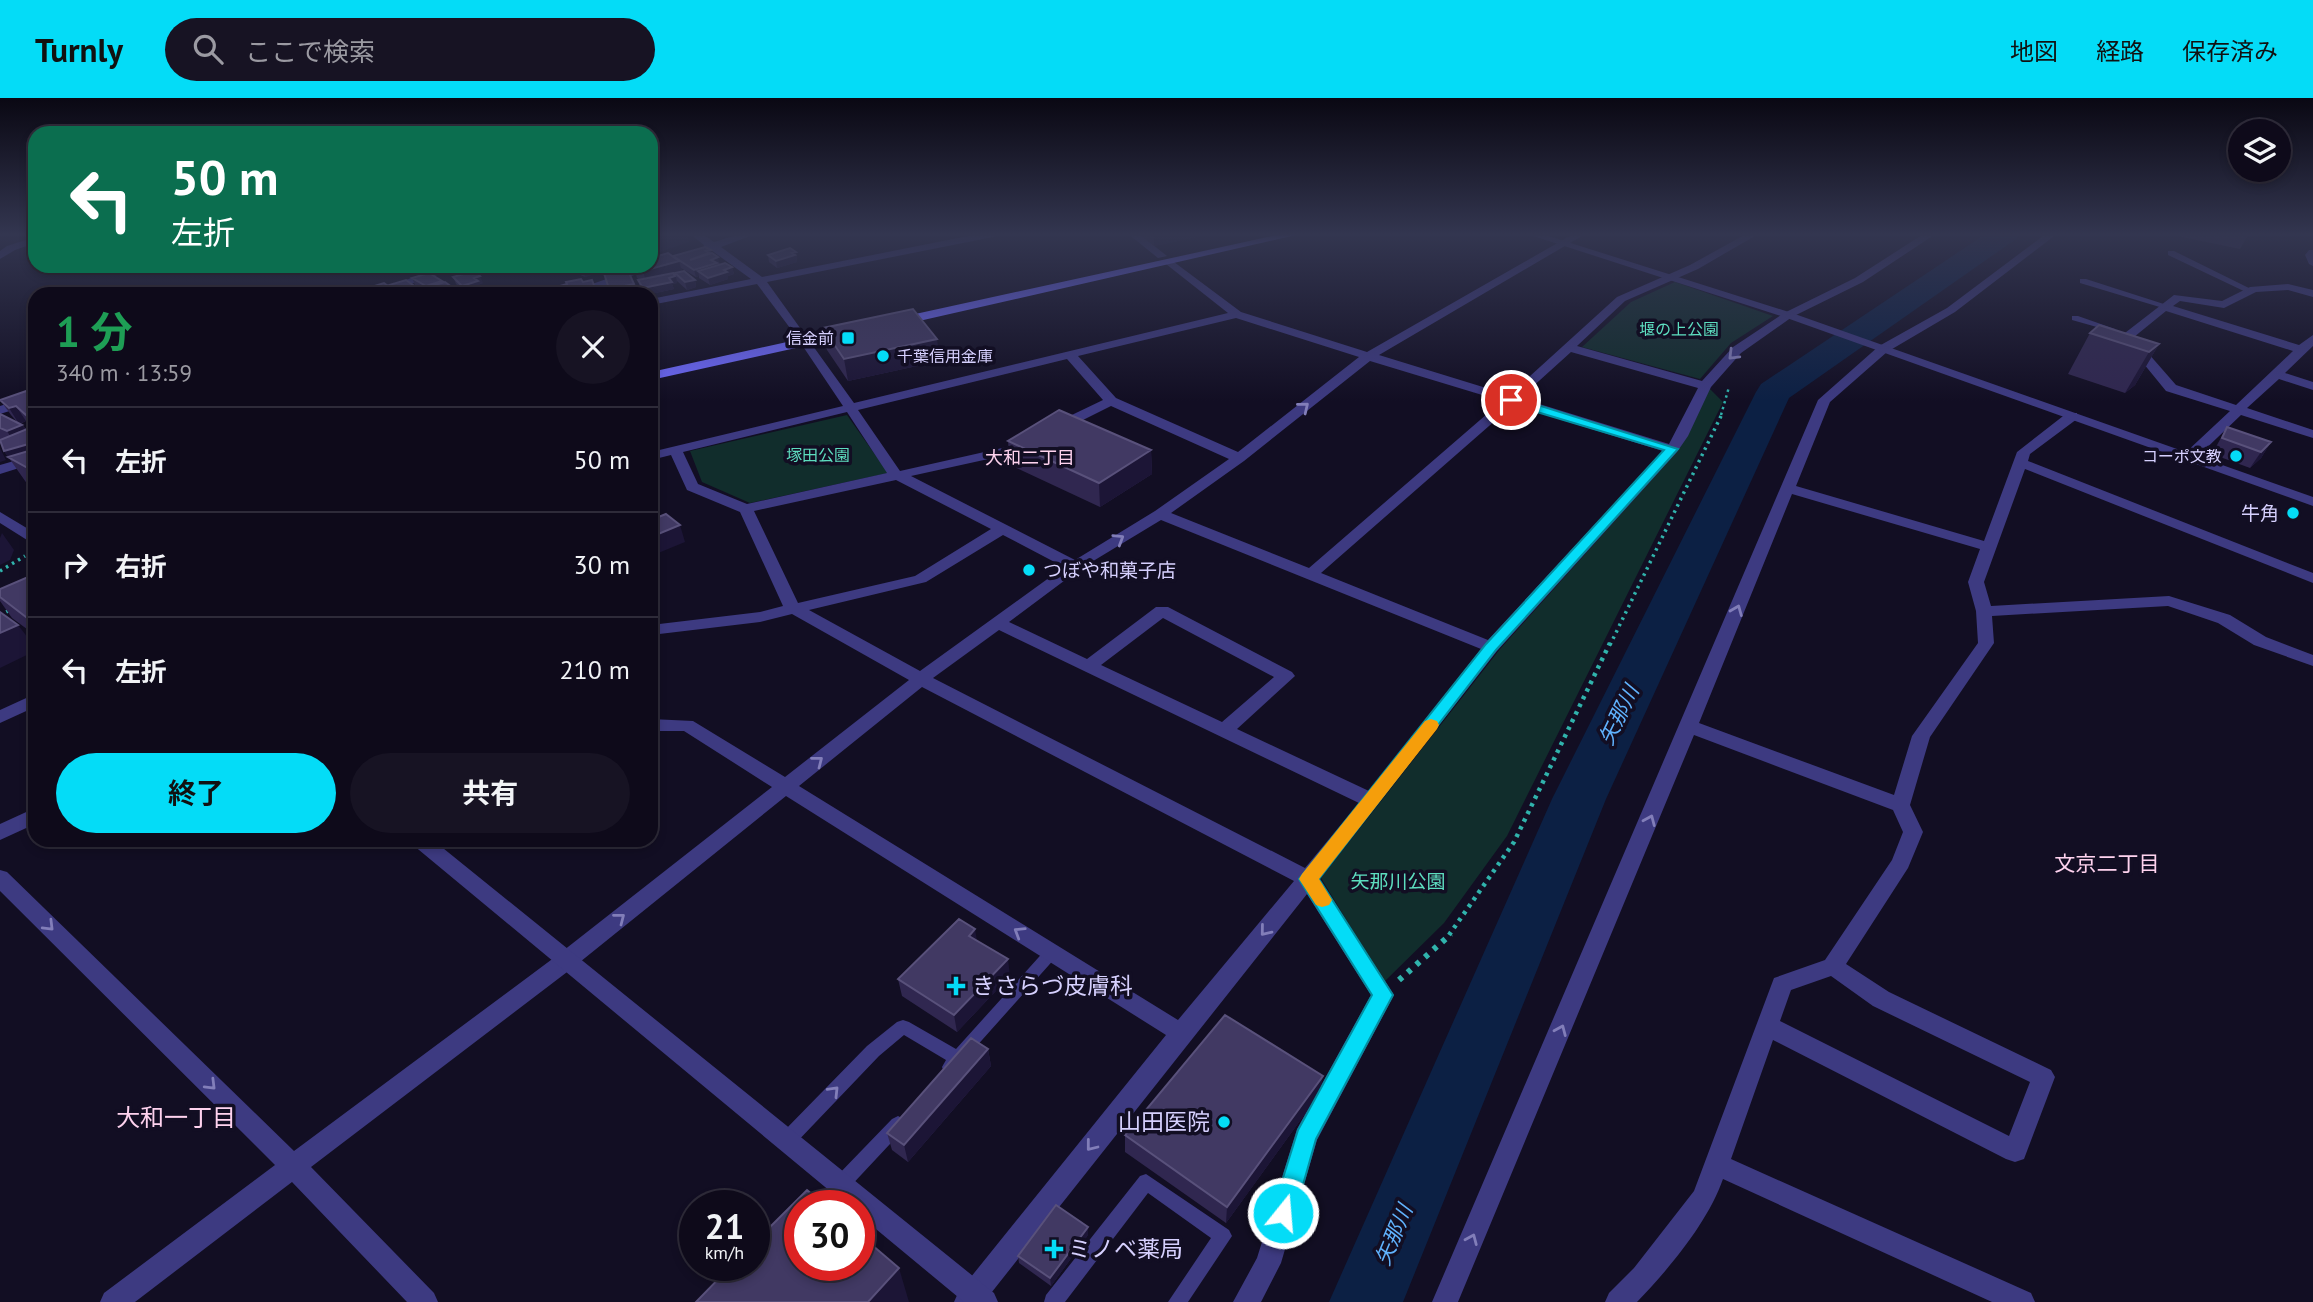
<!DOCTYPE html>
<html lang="ja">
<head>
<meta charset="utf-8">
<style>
	body { margin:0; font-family:"PT Sans","Noto Sans JP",sans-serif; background:#171323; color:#f1f3f6; height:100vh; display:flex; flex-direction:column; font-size:26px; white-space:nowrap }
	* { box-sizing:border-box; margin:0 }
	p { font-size:23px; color:#9b9aa2 }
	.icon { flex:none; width:38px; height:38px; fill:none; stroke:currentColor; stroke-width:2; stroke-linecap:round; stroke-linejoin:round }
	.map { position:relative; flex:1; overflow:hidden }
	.details { position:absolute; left:28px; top:189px; width:630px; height:560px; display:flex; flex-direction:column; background:#0e0a1a; border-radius:21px; box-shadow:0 4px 10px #0003,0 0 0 2px #2e2b39 }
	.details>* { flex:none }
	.hud { position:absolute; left:28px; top:28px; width:630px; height:147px; border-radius:21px; box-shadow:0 4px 10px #0003,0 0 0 2px #2e2b39; background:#0b6e4f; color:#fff; overflow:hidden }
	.tools { position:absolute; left:2228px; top:21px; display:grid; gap:14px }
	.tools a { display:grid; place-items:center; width:63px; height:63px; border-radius:50%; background:#0e0a1a; box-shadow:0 4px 10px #0003,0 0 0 2px #2e2b39; font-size:35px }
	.speed { position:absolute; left:679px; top:1092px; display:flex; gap:14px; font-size:35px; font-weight:700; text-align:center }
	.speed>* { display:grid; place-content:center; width:91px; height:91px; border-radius:50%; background:#0e0a1a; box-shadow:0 4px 10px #0003,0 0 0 2px #2e2b39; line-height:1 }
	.speed small { font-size:18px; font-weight:400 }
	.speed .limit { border:10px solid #d22; background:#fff; color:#111 }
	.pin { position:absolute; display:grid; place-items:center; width:60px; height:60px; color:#fff; margin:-30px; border:4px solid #fff; border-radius:50%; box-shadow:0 2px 7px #0007 }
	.me { position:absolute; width:77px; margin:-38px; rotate:17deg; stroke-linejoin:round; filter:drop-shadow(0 0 5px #0008) }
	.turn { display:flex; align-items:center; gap:24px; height:147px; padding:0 28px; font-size:32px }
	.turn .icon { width:91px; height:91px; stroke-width:2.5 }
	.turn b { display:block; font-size:49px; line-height:60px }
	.round { display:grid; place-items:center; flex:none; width:74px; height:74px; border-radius:37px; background:#171323 }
	.overview { display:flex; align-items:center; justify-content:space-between; height:119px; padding:0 28px }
	h1 { font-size:42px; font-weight:700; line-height:52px; color:#1e9e55 }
	.button { display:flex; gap:14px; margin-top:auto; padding:14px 28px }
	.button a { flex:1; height:80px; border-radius:42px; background:#04dcf7; color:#111; font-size:28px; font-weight:700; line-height:80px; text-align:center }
	.button a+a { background:#171323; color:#f1f3f6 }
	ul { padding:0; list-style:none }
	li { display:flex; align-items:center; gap:21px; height:105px; padding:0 28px; border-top:2px solid #2e2b39 }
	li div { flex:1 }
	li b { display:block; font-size:26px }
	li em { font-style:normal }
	header { display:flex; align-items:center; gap:42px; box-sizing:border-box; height:98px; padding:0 35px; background:#04dcf7; color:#111 }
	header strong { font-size:33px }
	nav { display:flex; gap:38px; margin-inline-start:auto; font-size:24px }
	.search { width:490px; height:63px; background:#171323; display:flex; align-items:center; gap:18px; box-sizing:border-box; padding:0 24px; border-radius:38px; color:#9b9aa2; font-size:26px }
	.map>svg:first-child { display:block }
	.green { fill:#112d2c }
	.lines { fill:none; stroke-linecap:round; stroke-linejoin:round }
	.river { fill:#0c2044; fill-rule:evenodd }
	.path-far3 { stroke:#30b3ac; stroke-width:2.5; stroke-dasharray:2.5 3.5; stroke-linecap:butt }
	.path-far2 { stroke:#30b3ac; stroke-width:3.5; stroke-dasharray:2.5 4.5; stroke-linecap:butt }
	.path-far1 { stroke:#30b3ac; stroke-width:4.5; stroke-dasharray:3.5 5; stroke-linecap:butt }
	.path { stroke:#30b3ac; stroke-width:6; stroke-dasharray:4.5 7; stroke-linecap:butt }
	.service { fill:#3d3a81; fill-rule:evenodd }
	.minor { fill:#3d3a81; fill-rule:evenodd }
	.tertiary { fill:#3d3a81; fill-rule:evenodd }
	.secondary { fill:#6e69fd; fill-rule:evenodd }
	.wall { fill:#302750 }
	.shaded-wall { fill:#1c1536 }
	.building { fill:#413963; stroke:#59517b; stroke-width:2 }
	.oneway { stroke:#827eb9 }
	.route { fill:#04dcf7; stroke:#038fa1; stroke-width:2 }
	.slow { fill:#f59e0b }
	.poi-dot { fill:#04dcf7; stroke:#120e23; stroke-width:2.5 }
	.labels { text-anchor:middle; stroke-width:7; stroke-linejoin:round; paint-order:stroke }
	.far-park-label { font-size:16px; fill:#5dddbf; stroke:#120e23 }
	.far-poi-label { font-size:16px; fill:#d6d0fe; stroke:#120e23; text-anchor:end }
	.far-neighbourhood-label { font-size:18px; fill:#fed2ee; stroke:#120e23 }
	.poi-label { font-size:19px; fill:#d6d0fe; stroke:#120e23; text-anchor:end }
	.park-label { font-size:19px; fill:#5dddbf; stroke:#120e23 }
	.water-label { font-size:21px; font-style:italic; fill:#60b2fd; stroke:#120e23 }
	.neighbourhood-label { font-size:21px; fill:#fed2ee; stroke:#120e23 }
	.near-poi-label { font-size:23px; fill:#d6d0fe; stroke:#120e23; text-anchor:start }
	.near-neighbourhood-label { font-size:24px; fill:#fed2ee; stroke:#120e23 }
</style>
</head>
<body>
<header>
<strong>Turnly</strong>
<div class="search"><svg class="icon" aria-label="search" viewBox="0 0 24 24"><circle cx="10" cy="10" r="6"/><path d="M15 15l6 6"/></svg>ここで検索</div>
<nav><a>地図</a><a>経路</a><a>保存済み</a></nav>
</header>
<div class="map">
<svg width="2313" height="1204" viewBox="0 0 2313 1204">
	<rect width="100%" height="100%" fill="#120e23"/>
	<path class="green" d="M1675,184L1773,218L1731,245L1700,281L1582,249L1631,204Z
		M1708,289L1723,304L1507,738L1444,825L1384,884L1321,780L1500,551L1678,352Z
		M847,317L888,375L750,405L702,384L690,353Z"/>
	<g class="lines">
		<path class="river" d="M1987,135H2021L2016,141L1789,300L1606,701L1403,1204H1329L1552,701L1756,294L1761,286Z"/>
		<path class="path-far3" d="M1721,317L1729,289"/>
		<path class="path-far2" d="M0,473L25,458
			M0,517L12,511
			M1610,547L1722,316"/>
		<path class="path-far1" d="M1449,837L1514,744L1610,545"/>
		<path class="path" d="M1399,882L1451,836"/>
		<path class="service" d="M2309,152H2313V168L2309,166L2305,157Z
			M2168,153H2174L2255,193L2248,195L2168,157Z
			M2080,181H2086L2170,208L2163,210L2080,185Z
			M2072,218H2078L2115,231L2111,233L2072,222Z
			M1052,848L1057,850L1059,854L1057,858L966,960L956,974L950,976L944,974L942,969L946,962L904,937L879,958L793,1048L787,1050L781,1048L779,1042L781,1036L867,948L897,924L903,922L909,924L956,951L1047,850Z
			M898,1018L904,1021L906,1026L904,1031L847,1092L841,1094L835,1092L832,1086L835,1080L892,1021Z
			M1146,1076L1229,1132L1232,1138L1188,1204H1168L1211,1140L1148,1095L1065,1204H1044L1046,1197L1140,1078Z"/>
		<path class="minor" d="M689,135H701L714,144L743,135H758L721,149L762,179L983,135H1003L998,138L767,184L854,305L1228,215L1166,166L1165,164L1170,161L1241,214L1367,254L1575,135H1587L1379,257L1509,297L1617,199L1690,167L1748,135H1760L1698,171L1625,203L1577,248L1702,283L1733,249L1784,215L1855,180L1925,135H1937L1863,184L1792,219L1741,255L1711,289L1688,338L1677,354L1497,553L1319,781L1394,897L1317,1042L1281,1165L1261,1204H1233L1257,1160L1297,1031L1371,897L1307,796L984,1204H954L958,1195L1166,937L786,698L575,868L311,1069L434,1195L438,1204H407L292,1084L135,1204H100L104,1195L275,1067L0,793V772L7,774L294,1053L559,856L772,689L684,633H651V621L693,623L785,679L909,582L792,516L760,524L651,537V527L760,514L783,508L740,414L687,392L671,357L651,362V354L843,308L796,238L757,186L651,207V201L751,181L711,152H703L704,147ZM1236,220L1359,259L1238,354L1116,300L1078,258ZM1571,254L1698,290L1669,346L1520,300ZM1067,261L1103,302L1053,326V332H1063L1111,308L1229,361L1155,413L1075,462L911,378L1020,354L1035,346V340L1030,339L1011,348L900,373L858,312ZM1370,263L1502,303L1309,470L1171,415L1244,363ZM1513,307L1663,353L1488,542L1321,475ZM847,314L887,375L747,406L698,386L683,354ZM896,382L991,431L915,478L798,505L754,413ZM1161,422L1481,551L1369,693L1237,631L1295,578L1292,574L1168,509H1156L1087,561L1009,524L1080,471ZM1003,437L1064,469L920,573L809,512L926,484ZM1163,520L1274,579L1222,624L1101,567ZM999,532L1359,705L1305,770L933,580ZM922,589L1294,783L1178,922L799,688Z
			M1127,135H1138L1167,158L1158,160Z
			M2047,135H2058L1955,214L1887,254L1830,304L1796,388L1984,443L2017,354L2067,315H2077V321L2030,356L2028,363L2313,475V485L2025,371L1984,484L1991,508L2169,498L2230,517L2266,539L2313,557V568L2254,547L2218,525L2168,508L1992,518L1994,545L1930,639L1910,707L1923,734L1908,770L1846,866L1889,894L2051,972L2055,979L2024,1061L2015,1064L2006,1061L1773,942L1731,1061L2031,1195L2035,1204H1992L1723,1081C1708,1124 1669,1171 1637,1204H1605L1609,1195L1634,1170L1694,1093L1774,880L1825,862L1892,762L1903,734L1893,712L1694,637L1458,1204H1432L1818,302L1879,248L1947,210ZM1792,396L1980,451L1968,484L1976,513L1978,545L1912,638L1894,697L1699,625ZM1831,878L1873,908L2030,984L2009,1038L1780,923L1791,892Z
			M35,139V145L15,152L0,161V153L7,148Z
			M651,165L657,164L662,167L581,196H564L643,168H651Z
			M2288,186L2313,192V199L2288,192L2256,194L2224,210L2180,203L2173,208L2299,247L2313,237V248L2285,275L2313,284V292L2279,281L2247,310L2313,332V340L2241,317L2194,362H2184V356L2230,313L2166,293L2121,238L2174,197L2222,203L2250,189ZM2166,213L2293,253L2236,307L2176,287L2134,239Z
			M35,357V365L0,376V367Z
			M35,596V609L0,625V612Z
			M35,710V726L0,742V726Z"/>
		<path class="tertiary" d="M1524,135H1539L1792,215L2313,399V408L1784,219Z
			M447,168H463L382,196H364Z
			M35,297V305L0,316V308Z
			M0,414L35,435V447L0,425Z
			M410,742H433L994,1195L998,1204H964L859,1117V1108H848L413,747Z"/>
		<path class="secondary" d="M1286,135H1305L897,228L891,224L897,220Z
			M846,231L852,235L850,238L651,282V274Z"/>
	</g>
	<path class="wall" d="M1138,135H1215L1154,148Z
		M2163,135H2249L2240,151Z
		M711,152L712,156L720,166L732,169L734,176L728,178V181L710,187L699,180V178L696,179L681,170L682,174L695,182L696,189L687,192L677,183L676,179L677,185L672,186L674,191L651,196H644L640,190L638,182H640L637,180L634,168H651Z
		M796,154L797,164L777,170L769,164L768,157Z
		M567,168H617L585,179L569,172Z
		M453,179L483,185L479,186L481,190L464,195L456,186Z
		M412,180L443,185L456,192L458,196H429L415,187Z
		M823,230L940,263L848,283L827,252Z
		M2090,235L2159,246L2135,287L2125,295L2068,276Z
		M35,290V343L32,338L31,328L26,323L20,326L22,327L26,331H27L32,339L35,347V397L4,353L1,343H0V316L18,325L11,317L0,302Z
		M2227,329L2271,344L2261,360L2250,370L2212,356Z
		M1008,343L1151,352L1152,376L1100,409L1010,367Z
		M35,476V537L12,520L0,503V491Z
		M977,842L1010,878L957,934L902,898L898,881Z
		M988,951L991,968L908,1064L892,1052L887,1035Z
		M1320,995L1226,1125L1125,1054V1037Z
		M1088,1137L1051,1188L1019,1165L1018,1158Z"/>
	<path class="shaded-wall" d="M651,135H687L689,144L651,157Z
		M1154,135H1215L1154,148Z
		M796,154L797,164L777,170L776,163Z
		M718,159L720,166L698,173L699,178L696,179L694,172L711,162Z
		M679,163L683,177L675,175L677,185L672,186L674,191L651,196H645L643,190L647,187L643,173Z
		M582,168H617L585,179Z
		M732,169L734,176L728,178V181L710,187L708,180L724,172Z
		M480,178L483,185L479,186L481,190L464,195L462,188L474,180Z
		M695,182L696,189L687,192L685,184Z
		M442,183L445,190L428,189L430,195L429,196L426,188Z
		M634,186L636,196H610L609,191Z
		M456,192L458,196H442Z
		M937,241L940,263L848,283L844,261Z
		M2159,246L2135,287L2125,295L2149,254Z
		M16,308L26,323L19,326L9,310Z
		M35,314V331L26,317Z
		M22,327L28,335L12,341L7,333Z
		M27,331L32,339L35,347V353L8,359L4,353Z
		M2271,344L2261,360L2250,370L2261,354Z
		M0,350L6,362L0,364Z
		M1151,352L1152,376L1100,409L1099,385Z
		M680,427L685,444L651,458V439Z
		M2,435L14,452L10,462L0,467V440Z
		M18,527L35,549V553L0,570V535Z
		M975,831L978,849L969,838Z
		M1008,861L1010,878L957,934L954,917Z
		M988,951L991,968L908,1064L904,1047Z
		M1323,978L1320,995L1226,1125L1227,1109Z
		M1088,1129V1137L1051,1188L1050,1180Z
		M899,1170L909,1204H868Z"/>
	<path class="building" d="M705,149L711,152L706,153L709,155L690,162L712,155L718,159L711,162L717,165L694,172L673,158Z
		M790,150L796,154L792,155L795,157L776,163L768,157Z
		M668,155L679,163L643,173L636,168H651V160Z
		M725,165L732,169L724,172L727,174L708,180L698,173Z
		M624,168H626L634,186L609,191L604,175Z
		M474,173L480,178L474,180L478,183L462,188L453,179Z
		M684,173L695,182L685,184L675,175Z
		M429,175L442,183L426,188L412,180Z
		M673,175L675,178L669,180L672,184L643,190L638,182Z
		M581,181L583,184L592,182L596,193L582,196H532L567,186L566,184Z
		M406,182L424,195L421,196H402L389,187Z
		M445,184L456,192L442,196H438L428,189Z
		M384,185L397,195L394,196H357L355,194Z
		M347,192L354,196H334Z
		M913,211L937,241L844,261L823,230Z
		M2099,227L2159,246L2149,254L2090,235Z
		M35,290V314L26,317L16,308L9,310L0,302Z
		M1059,312L1151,352L1099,385L1008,343Z
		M0,316L22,327L7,333L0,330Z
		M35,327V337L32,338L30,329Z
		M2227,329L2271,344L2261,354L2222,340Z
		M27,331L32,345L4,353L0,342Z
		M35,351V374L8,359Z
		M666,416L680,427L651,439V422Z
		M35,476V526L0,499V491Z
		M0,514L18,527L0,535Z
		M959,821L975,831L969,838L1008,861L954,917L898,881Z
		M1225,917L1323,978L1227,1109L1125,1037Z
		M971,940L988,951L904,1047L887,1035Z
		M807,1092L826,1108H800V1167H859V1136L899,1170L868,1204H696L732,1167H754V1145Z
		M1056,1107L1088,1129L1050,1180L1018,1158Z"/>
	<defs><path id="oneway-chevron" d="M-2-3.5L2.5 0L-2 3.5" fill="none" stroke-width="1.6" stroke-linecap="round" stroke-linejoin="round" transform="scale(1.75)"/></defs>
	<g class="oneway">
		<use href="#oneway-chevron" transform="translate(1733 257) rotate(135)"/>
		<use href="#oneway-chevron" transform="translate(1304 309) rotate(-39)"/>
		<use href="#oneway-chevron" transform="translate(1119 441) rotate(-32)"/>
		<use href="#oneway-chevron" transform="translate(1737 512) rotate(-68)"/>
		<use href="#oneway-chevron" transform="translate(818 663) rotate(-38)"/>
		<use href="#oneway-chevron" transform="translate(1650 722) rotate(-67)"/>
		<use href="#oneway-chevron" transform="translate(620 820) rotate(-38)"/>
		<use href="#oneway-chevron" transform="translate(49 828) rotate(45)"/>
		<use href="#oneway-chevron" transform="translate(1265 833) rotate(129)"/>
		<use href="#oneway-chevron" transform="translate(1019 834) rotate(-148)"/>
		<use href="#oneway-chevron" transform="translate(1561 932) rotate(-67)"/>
		<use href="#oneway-chevron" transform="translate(211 987) rotate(45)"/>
		<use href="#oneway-chevron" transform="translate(834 993) rotate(-46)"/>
		<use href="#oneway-chevron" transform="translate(1091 1048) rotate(128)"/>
		<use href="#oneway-chevron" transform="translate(1472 1141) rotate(-67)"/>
	</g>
	<linearGradient id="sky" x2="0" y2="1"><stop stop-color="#0a0813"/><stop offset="0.45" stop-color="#333650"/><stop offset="1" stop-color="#333650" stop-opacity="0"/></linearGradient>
	<rect width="2313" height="303" fill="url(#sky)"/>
	<path class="route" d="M1507,300H1515L1678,351L1496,552L1319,781L1393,897L1316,1041L1295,1115L1292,1122L1283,1126L1275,1122L1272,1115L1298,1032L1372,897L1299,781L1486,546L1664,352L1507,305Z"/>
	<path class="slow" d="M1431,621L1437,623L1439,627L1437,631L1319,781L1332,802L1329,807L1322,809L1316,807L1299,781L1302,776L1425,623Z"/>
	<g class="poi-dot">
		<rect x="841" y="233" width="14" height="14" rx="3.5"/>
		<circle cx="883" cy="258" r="7"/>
		<circle cx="2236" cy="358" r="7"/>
		<circle cx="2293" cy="415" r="7"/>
		<circle cx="1029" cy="472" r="7"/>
		<path d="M952.5 877.5h7v7h7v7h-7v7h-7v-7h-7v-7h7z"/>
		<circle cx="1224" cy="1024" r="7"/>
		<path d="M1050.5 1140.5h7v7h7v7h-7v7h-7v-7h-7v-7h7z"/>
	</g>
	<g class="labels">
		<g class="far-park-label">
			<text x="1679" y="237">堰の上公園</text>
			<text x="818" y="363">塚田公園</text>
		</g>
		<g class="far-poi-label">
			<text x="834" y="246">信金前</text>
			<text x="897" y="264" text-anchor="start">千葉信用金庫</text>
			<text x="2222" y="364">コーポ文教</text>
		</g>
		<g class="far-neighbourhood-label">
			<text x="1030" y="366">大和二丁目</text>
		</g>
		<g class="poi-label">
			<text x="2279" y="422">牛角</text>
			<text x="1043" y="479" text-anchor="start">つぼや和菓子店</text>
		</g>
		<g class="park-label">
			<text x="1398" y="790">矢那川公園</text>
		</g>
		<g class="water-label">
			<text transform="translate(1619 617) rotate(-64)" y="7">矢那川</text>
			<text transform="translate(1394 1137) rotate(-67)" y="7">矢那川</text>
		</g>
		<g class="neighbourhood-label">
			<text x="2107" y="773">文京二丁目</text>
		</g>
		<g class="near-poi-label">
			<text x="972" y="896">きさらづ皮膚科</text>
			<text x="1210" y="1032" text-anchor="end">山田医院</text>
			<text x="1068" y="1159">ミノベ薬局</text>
		</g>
		<g class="near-neighbourhood-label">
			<text x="176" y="1028">大和一丁目</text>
		</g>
	</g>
</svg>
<div class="tools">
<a><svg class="icon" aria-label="layers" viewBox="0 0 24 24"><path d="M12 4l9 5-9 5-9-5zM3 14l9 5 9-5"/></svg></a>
</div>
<div class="speed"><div>21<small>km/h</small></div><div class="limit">30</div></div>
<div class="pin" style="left:1511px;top:302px;background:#d93025"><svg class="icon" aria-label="arrive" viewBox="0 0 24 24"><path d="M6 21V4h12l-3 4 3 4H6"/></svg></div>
<svg class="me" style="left:1283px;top:1115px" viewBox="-20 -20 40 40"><circle r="17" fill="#04dcf7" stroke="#fff" stroke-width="3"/><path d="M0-11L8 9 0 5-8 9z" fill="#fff"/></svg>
<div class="hud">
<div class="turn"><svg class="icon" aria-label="left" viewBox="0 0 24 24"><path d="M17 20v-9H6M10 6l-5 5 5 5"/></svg><div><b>50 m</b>左折</div></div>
</div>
<section class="details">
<div class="overview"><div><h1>1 分</h1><p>340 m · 13:59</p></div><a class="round"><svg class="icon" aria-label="close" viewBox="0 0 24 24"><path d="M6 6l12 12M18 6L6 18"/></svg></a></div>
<ul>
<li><svg class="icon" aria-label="left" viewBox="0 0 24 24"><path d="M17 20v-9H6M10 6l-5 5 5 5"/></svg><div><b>左折</b></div><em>50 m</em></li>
<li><svg class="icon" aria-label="right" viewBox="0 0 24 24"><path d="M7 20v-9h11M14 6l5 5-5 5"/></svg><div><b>右折</b></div><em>30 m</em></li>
<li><svg class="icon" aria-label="left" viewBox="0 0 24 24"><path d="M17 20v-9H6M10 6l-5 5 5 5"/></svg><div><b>左折</b></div><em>210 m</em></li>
</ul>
<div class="button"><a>終了</a><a>共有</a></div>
</section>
</div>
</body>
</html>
